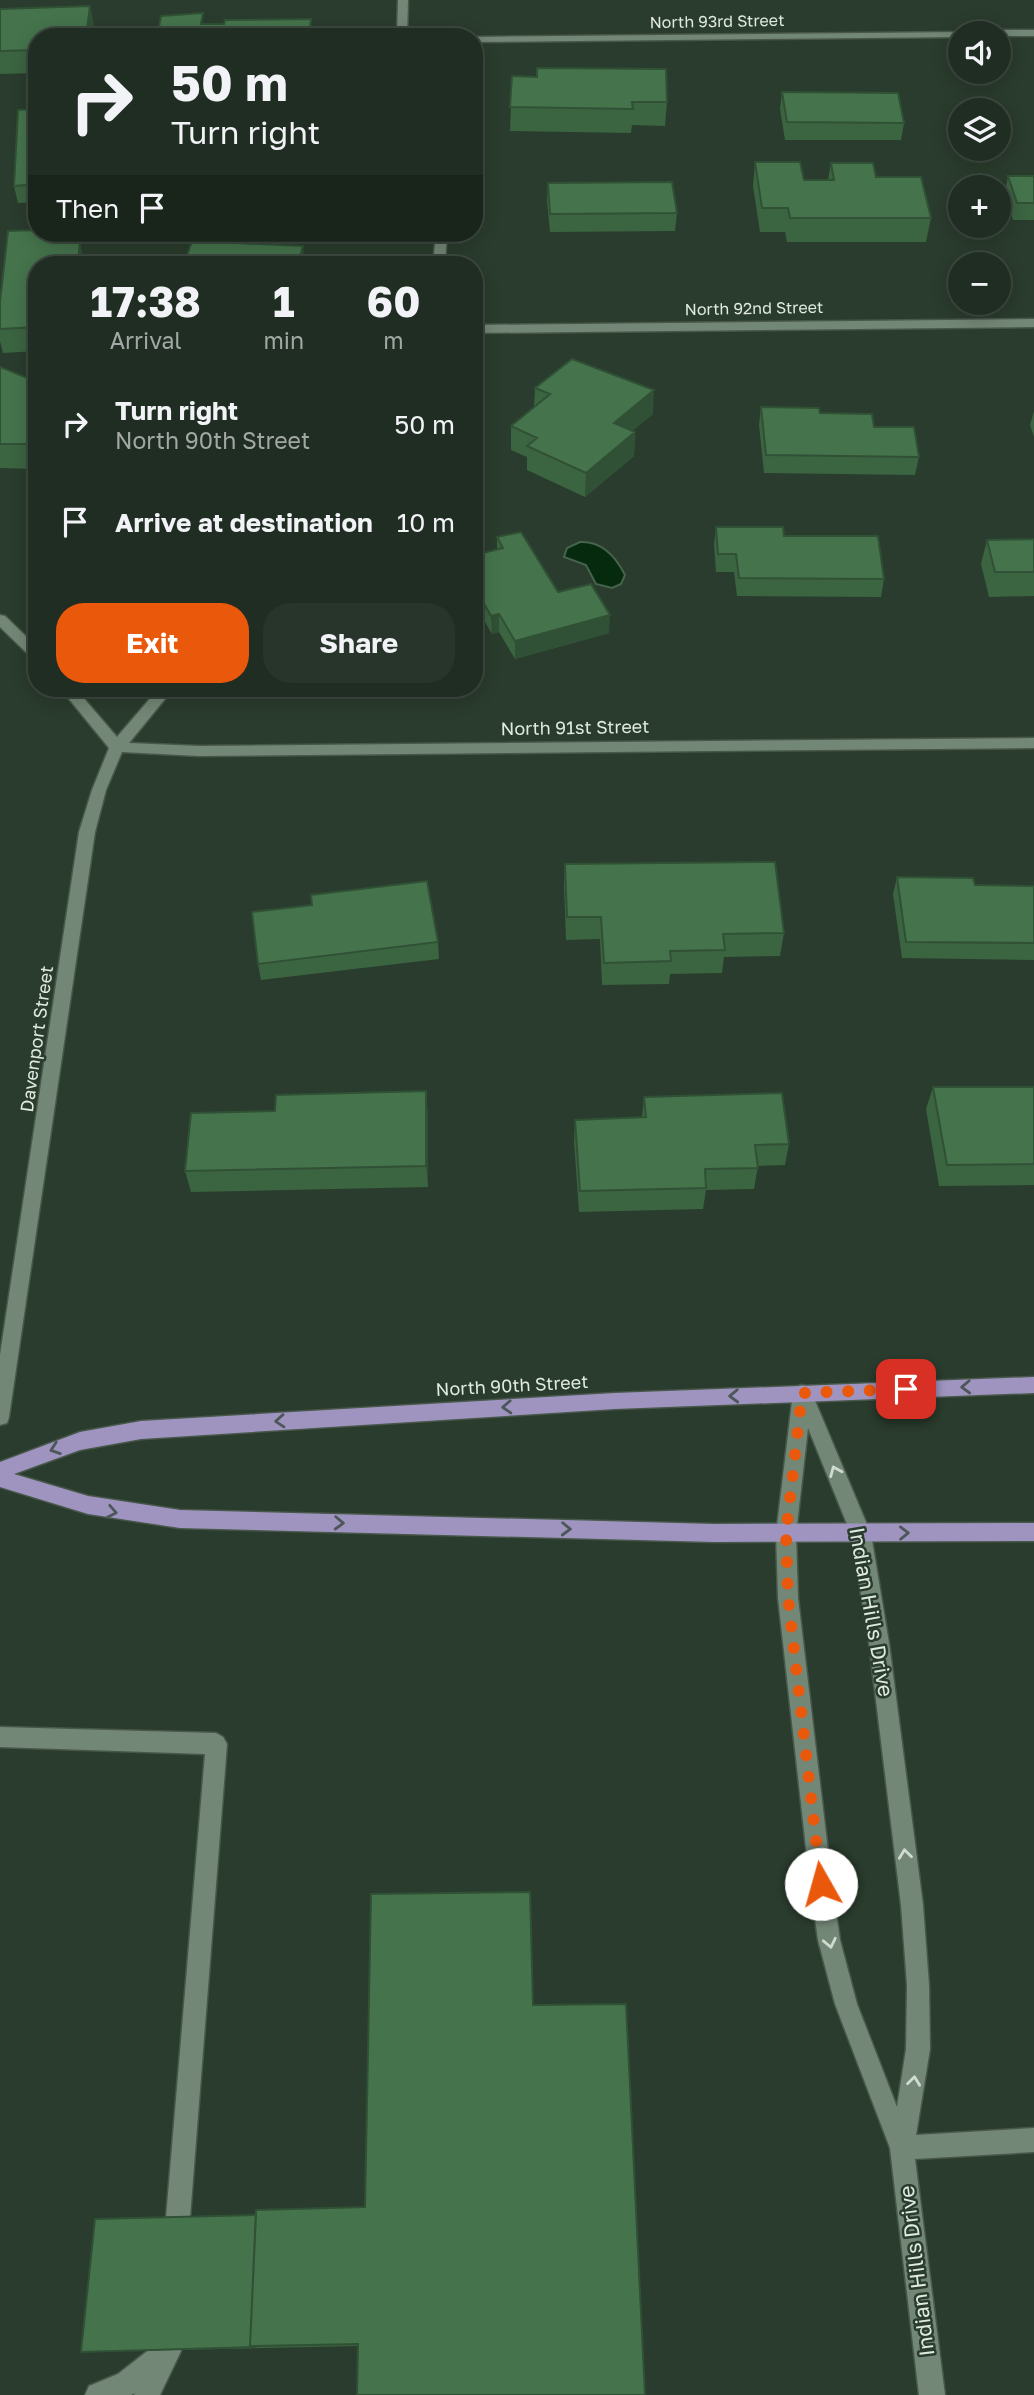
<!DOCTYPE html>
<html lang="en">
<head>
<meta charset="utf-8">
<style>
	body { margin:0; font-family:"Golos Text",sans-serif; background:#28352a; color:#f1f3f6; height:100vh; display:flex; flex-direction:column; font-size:26px; white-space:nowrap }
	* { box-sizing:border-box; margin:0 }
	p { font-size:23px; color:#a2a8a5 }
	.icon { flex:none; width:38px; height:38px; fill:none; stroke:currentColor; stroke-width:2; stroke-linecap:round; stroke-linejoin:round }
	.map { position:relative; flex:1; overflow:hidden }
	.details { position:absolute; left:28px; top:256px; width:455px; height:441px; display:flex; flex-direction:column; background:#202d22; border-radius:28px; box-shadow:0 4px 18px #0003,0 0 0 2px #3d4940 }
	.details>* { flex:none }
	.hud { position:absolute; left:28px; top:28px; width:455px; height:214px; border-radius:28px; box-shadow:0 4px 18px #0003,0 0 0 2px #3d4940; background:#202d22; color:#f1f3f6; overflow:hidden }
	.tools { position:absolute; left:948px; top:21px; display:grid; gap:14px }
	.tools a { display:grid; place-items:center; width:63px; height:63px; border-radius:50%; background:#202d22; box-shadow:0 4px 18px #0003,0 0 0 2px #3d4940; font-size:35px }
	.pin { position:absolute; display:grid; place-items:center; width:60px; height:60px; color:#fff; margin:-30px; border-radius:14px; box-shadow:0 4px 10px #0006 }
	.me { position:absolute; width:77px; margin:-38px; rotate:353deg; stroke-linejoin:round; filter:drop-shadow(0 0 5px #0008) }
	.turn { display:flex; align-items:center; gap:24px; height:147px; padding:0 28px; font-size:32px }
	.turn .icon { width:91px; height:91px; stroke-width:2.5 }
	.turn b { display:block; font-size:49px; line-height:60px }
	.then { display:flex; align-items:center; height:66px; padding:0 28px; background:#0003; gap:14px; font-size:26px }
	.eta { display:flex; justify-content:space-evenly; align-items:center; height:119px; text-align:center }
	.eta b { font-size:42px; font-weight:700; line-height:49px }
	.button { display:flex; gap:14px; margin-top:auto; padding:14px 28px }
	.button a { flex:1; height:80px; border-radius:28px; background:#ea580c; color:#fff; font-size:28px; font-weight:700; line-height:80px; text-align:center }
	.button a+a { background:#28352a; color:#f1f3f6 }
	ul { padding:0; list-style:none }
	li { display:flex; align-items:center; gap:21px; height:98px; padding:0 28px }
	li div { flex:1 }
	li b { display:block; font-size:26px }
	li em { font-style:normal }
	.map>svg:first-child { display:block }
	.water { fill:#052a0e; stroke:#46644d; stroke-width:2 }
	.lines { fill:none; stroke-linecap:round; stroke-linejoin:round }
	.minor-casing { stroke:#47574a; stroke-width:3 }
	.major-casing { stroke:#47574a; stroke-width:3 }
	.minor { fill:#738776; fill-rule:evenodd }
	.major { fill:#9e94bf; fill-rule:evenodd }
	.wall { fill:#3b6441 }
	.shaded-wall { fill:#305135 }
	.building { fill:#45744c; stroke:#305135; stroke-width:2 }
	.oneway { stroke:#4d5659 }
	.oneway2 { stroke:#cfdbd1 }
	.route { stroke:#ea580c; stroke-width:12; stroke-dasharray:0 21.6 }
	.labels { text-anchor:middle; stroke-width:5; stroke-linejoin:round; paint-order:stroke }
	.far-street-label { font-size:16px; fill:#dfeae1; stroke:#2a3c2d }
	.street-label { font-size:18px; fill:#dfeae1; stroke:#2a3c2d }
	.near-street-label { font-size:21px; fill:#dfeae1; stroke:#2a3c2d }
</style>
</head>
<body>
<div class="map">
<svg width="1034" height="2395" viewBox="0 0 1034 2395">
	<rect width="100%" height="100%" fill="#2a3c2d"/>
	<path class="water" d="M580,542C602,541 616,557 625,575L621,584L612,588L596,584L586,565L564,557L567,548Z"/>
	<g class="lines">
		<defs>
			<path id="minor" d="M398,0H408L407,37H397Z
				M999,30H1034V36H999V33H994Z
				M964,32L961,33V37L474,42V37H471Z
				M436,233H447L445,264H433Z
				M1034,319V327L474,333V325Z
				M0,615L5,616L37,647V660L32,658L0,627Z
				M60,688H75L117,737L159,688H174L129,743L199,746L1034,738V748L199,756L122,752L106,790L95,832L9,1417L7,1423L0,1425V1355L79,832L92,790L109,748Z
				M802,1385L809,1387L813,1396L871,1534L889,1643L923,1905L929,1985L930,2049L916,2135L1034,2128V2152L915,2159L945,2395H919L890,2148L835,2004L818,1940L810,1884L778,1598L776,1534L793,1393L795,1387ZM808,1428L851,1534L869,1643L901,1905L907,1985L906,2049L897,2107L857,2004L840,1940L832,1884L798,1598L796,1534Z
				M0,1727L216,1733L223,1737L227,1744L190,2218L187,2227L178,2230L169,2227L166,2218L205,1754L0,1747Z
				M168,2338L177,2342L181,2351L160,2395H134L135,2393L131,2395H85L89,2386L118,2374L159,2342Z"/>
			<path id="major" d="M1034,1377V1393L615,1409L141,1439L80,1450L14,1474L88,1496L180,1510L714,1524L1034,1523V1541L714,1542L180,1528L88,1514L0,1487V1462L80,1432L141,1421L615,1393Z"/>
		</defs>
		<use href="#minor" class="minor-casing"/>
		<use href="#major" class="major-casing"/>
		<use href="#minor" class="minor"/>
		<use href="#major" class="major"/>
	</g>
	<path class="wall" d="M0,9L95,29L37,37V73L0,74Z
		M512,76L667,102L665,126L632,125L631,133L510,131Z
		M782,92L904,123L901,140H785L780,109Z
		M37,109V202L18,203L14,186Z
		M755,162L804,180H828L831,163L876,177L931,218L926,242H787L785,232H760L753,186Z
		M1008,176H1034V220H1013L1005,193Z
		M548,183L677,213L675,231L550,232L547,201Z
		M37,264V351L3,353L0,341V302Z
		M0,367L37,382V469L0,468Z
		M535,388L653,414L632,431L635,432L634,456L585,497L527,470V457L511,450V426L534,407Z
		M761,407L820,413L874,427L919,457L915,475L764,473L759,425Z
		M1034,411V437L1030,425Z
		M716,527L784,536L884,579L881,597L737,596L734,572H716L714,545Z
		M497,537L558,592L609,633L515,659L499,632L492,634L474,603V555L497,549Z
		M1034,539V596L989,597L981,564L987,540Z
		M565,864L784,933L780,956L724,957L722,973L670,974L669,984L602,985L600,939L566,940L564,887Z
		M897,877L975,885L1034,886V960L902,958L893,894Z
		M438,942L439,959L261,980L258,964Z
		M933,1087H1034V1185L939,1186L926,1109Z
		M644,1097L789,1144L785,1165L758,1166L754,1189L706,1190L703,1209L579,1212L574,1141L575,1120L642,1118Z
		M428,1113V1187L191,1192L185,1171Z
		M530,1892L358,2346L81,2352L256,2215L365,2207Z"/>
	<path class="shaded-wall" d="M90,6L95,29L93,37H86Z
		M311,19L312,37H309Z
		M80,240L84,264H78Z
		M303,246L305,264H298Z
		M654,390L653,414L613,447L614,423Z
		M635,432L634,456L585,497L586,473Z
		M499,614V632L492,634L491,616Z
		M610,615L609,633L515,659V641Z
		M426,1091L428,1113V1187L426,1166Z"/>
	<path class="building" d="M90,6L86,37H37V50L0,51V9Z
		M203,13L201,24H224L225,20L311,19L309,36H328V37H157L161,16Z
		M537,68L666,69L667,102H632L633,109L510,107L512,76L537,77Z
		M782,92L898,93L904,123L787,122Z
		M37,109V184L14,186L18,110Z
		M755,162H800L804,180H834L831,163H873L876,177H921L931,218H790L788,208H762Z
		M1008,176H1034V203H1017Z
		M672,182L677,213L550,214L548,183Z
		M37,230V233H61V241L80,240L78,264H37V327L0,329V302L8,231Z
		M192,241L303,246L298,264H184Z
		M572,359L654,390L614,423L635,432L586,473L527,446L537,438L511,426L550,394L535,388Z
		M0,367L37,382V446L32,444H0Z
		M761,407L819,408L820,413L872,414L874,427H914L919,457L766,455Z
		M716,527H783L784,536H878L884,579L739,578L736,554H718Z
		M521,532L558,592L591,584L610,615L515,641L499,614L491,616L474,586V555L503,548L497,537Z
		M1034,539V572H995L987,540Z
		M775,862L784,933L723,934L725,950L670,951L671,961L604,963L601,917H567L565,864Z
		M897,877L973,878L975,885L1034,886V943L906,942Z
		M427,881L438,942L258,964L252,912L312,905L311,895Z
		M933,1087H1034V1164L947,1165Z
		M426,1091V1166L185,1171L191,1113L275,1111L276,1095Z
		M782,1093L789,1144L755,1145L758,1168L705,1169L706,1188L580,1191L575,1120L646,1117L644,1097Z
		M530,1892L533,2005L626,2004L645,2395H357L358,2344L250,2346L256,2210L365,2207L371,1894Z
		M256,2215L250,2346L256,2347L81,2352L95,2219Z"/>
	<defs><path id="oneway-chevron" d="M-2-3.5L2.5 0L-2 3.5" fill="none" stroke-width="1.6" stroke-linecap="round" stroke-linejoin="round" transform="scale(1.75)"/></defs>
	<g class="oneway">
		<use href="#oneway-chevron" transform="translate(966 1387) rotate(178)"/>
		<use href="#oneway-chevron" transform="translate(734 1396) rotate(178)"/>
		<use href="#oneway-chevron" transform="translate(507 1407) rotate(177)"/>
		<use href="#oneway-chevron" transform="translate(280 1421) rotate(176)"/>
		<use href="#oneway-chevron" transform="translate(55 1449) rotate(161)"/>
		<use href="#oneway-chevron" transform="translate(112 1512) rotate(11)"/>
		<use href="#oneway-chevron" transform="translate(339 1523) rotate(2)"/>
		<use href="#oneway-chevron" transform="translate(566 1529) rotate(2)"/>
		<use href="#oneway-chevron" transform="translate(904 1533) rotate(-1)"/>
	</g>
	<g class="oneway2">
		<use href="#oneway-chevron" transform="translate(835 1471) rotate(-113)"/>
		<use href="#oneway-chevron" transform="translate(905 1854) rotate(-97)"/>
		<use href="#oneway-chevron" transform="translate(830 1943) rotate(78)"/>
		<use href="#oneway-chevron" transform="translate(914 2081) rotate(-83)"/>
	</g>
	<g class="lines">
		<path class="route" d="M821,1884L788,1598L786,1534L802,1393L906,1389"/>
	</g>
	<g class="labels">
		<g class="far-street-label">
			<text transform="translate(717 21) rotate(-1)" y="6">North 93rd Street</text>
			<text transform="translate(754 308) rotate(-1)" y="6">North 92nd Street</text>
		</g>
		<g class="street-label">
			<text transform="translate(575 728) rotate(-1)" y="6">North 91st Street</text>
			<text transform="translate(37 1039) rotate(-82)" y="6">Davenport Street</text>
			<text transform="translate(512 1386) rotate(-3)" y="6">North 90th Street</text>
		</g>
		<g class="near-street-label">
			<text transform="translate(871 1612) rotate(80)" y="7">Indian Hills Drive</text>
			<text transform="translate(917 2271) rotate(-97)" y="7">Indian Hills Drive</text>
		</g>
	</g>
</svg>
<div class="tools">
<a><svg class="icon" aria-label="sound" viewBox="0 0 24 24"><path d="M4 9h4l5-4v14l-5-4H4zM17 9q2 3 0 6"/></svg></a>
<a><svg class="icon" aria-label="layers" viewBox="0 0 24 24"><path d="M12 4l9 5-9 5-9-5zM3 14l9 5 9-5"/></svg></a>
<a>+</a>
<a>−</a>
</div>
<div class="pin" style="left:906px;top:1389px;background:#d93025"><svg class="icon" aria-label="arrive" viewBox="0 0 24 24"><path d="M6 21V4h12l-3 4 3 4H6"/></svg></div>
<svg class="me" style="left:821px;top:1884px" viewBox="-20 -20 40 40"><circle r="19" fill="#fff"/><path d="M0-13L10 11 0 6-10 11z" fill="#ea580c"/></svg>
<div class="hud">
<div class="turn"><svg class="icon" aria-label="right" viewBox="0 0 24 24"><path d="M7 20v-9h11M14 6l5 5-5 5"/></svg><div><b>50 m</b>Turn right</div></div>
<div class="then">Then<svg class="icon" aria-label="arrive" viewBox="0 0 24 24"><path d="M6 21V4h12l-3 4 3 4H6"/></svg></div>
</div>
<section class="details">
<div class="eta">
<div><b>17:38</b><p>Arrival</p></div>
<div><b>1</b><p>min</p></div>
<div><b>60</b><p>m</p></div>
</div>
<ul>
<li><svg class="icon" aria-label="right" viewBox="0 0 24 24"><path d="M7 20v-9h11M14 6l5 5-5 5"/></svg><div><b>Turn right</b><p>North 90th Street</p></div><em>50 m</em></li>
<li><svg class="icon" aria-label="arrive" viewBox="0 0 24 24"><path d="M6 21V4h12l-3 4 3 4H6"/></svg><div><b>Arrive at destination</b></div><em>10 m</em></li>
</ul>
<div class="button"><a>Exit</a><a>Share</a></div>
</section>
</div>
</body>
</html>
